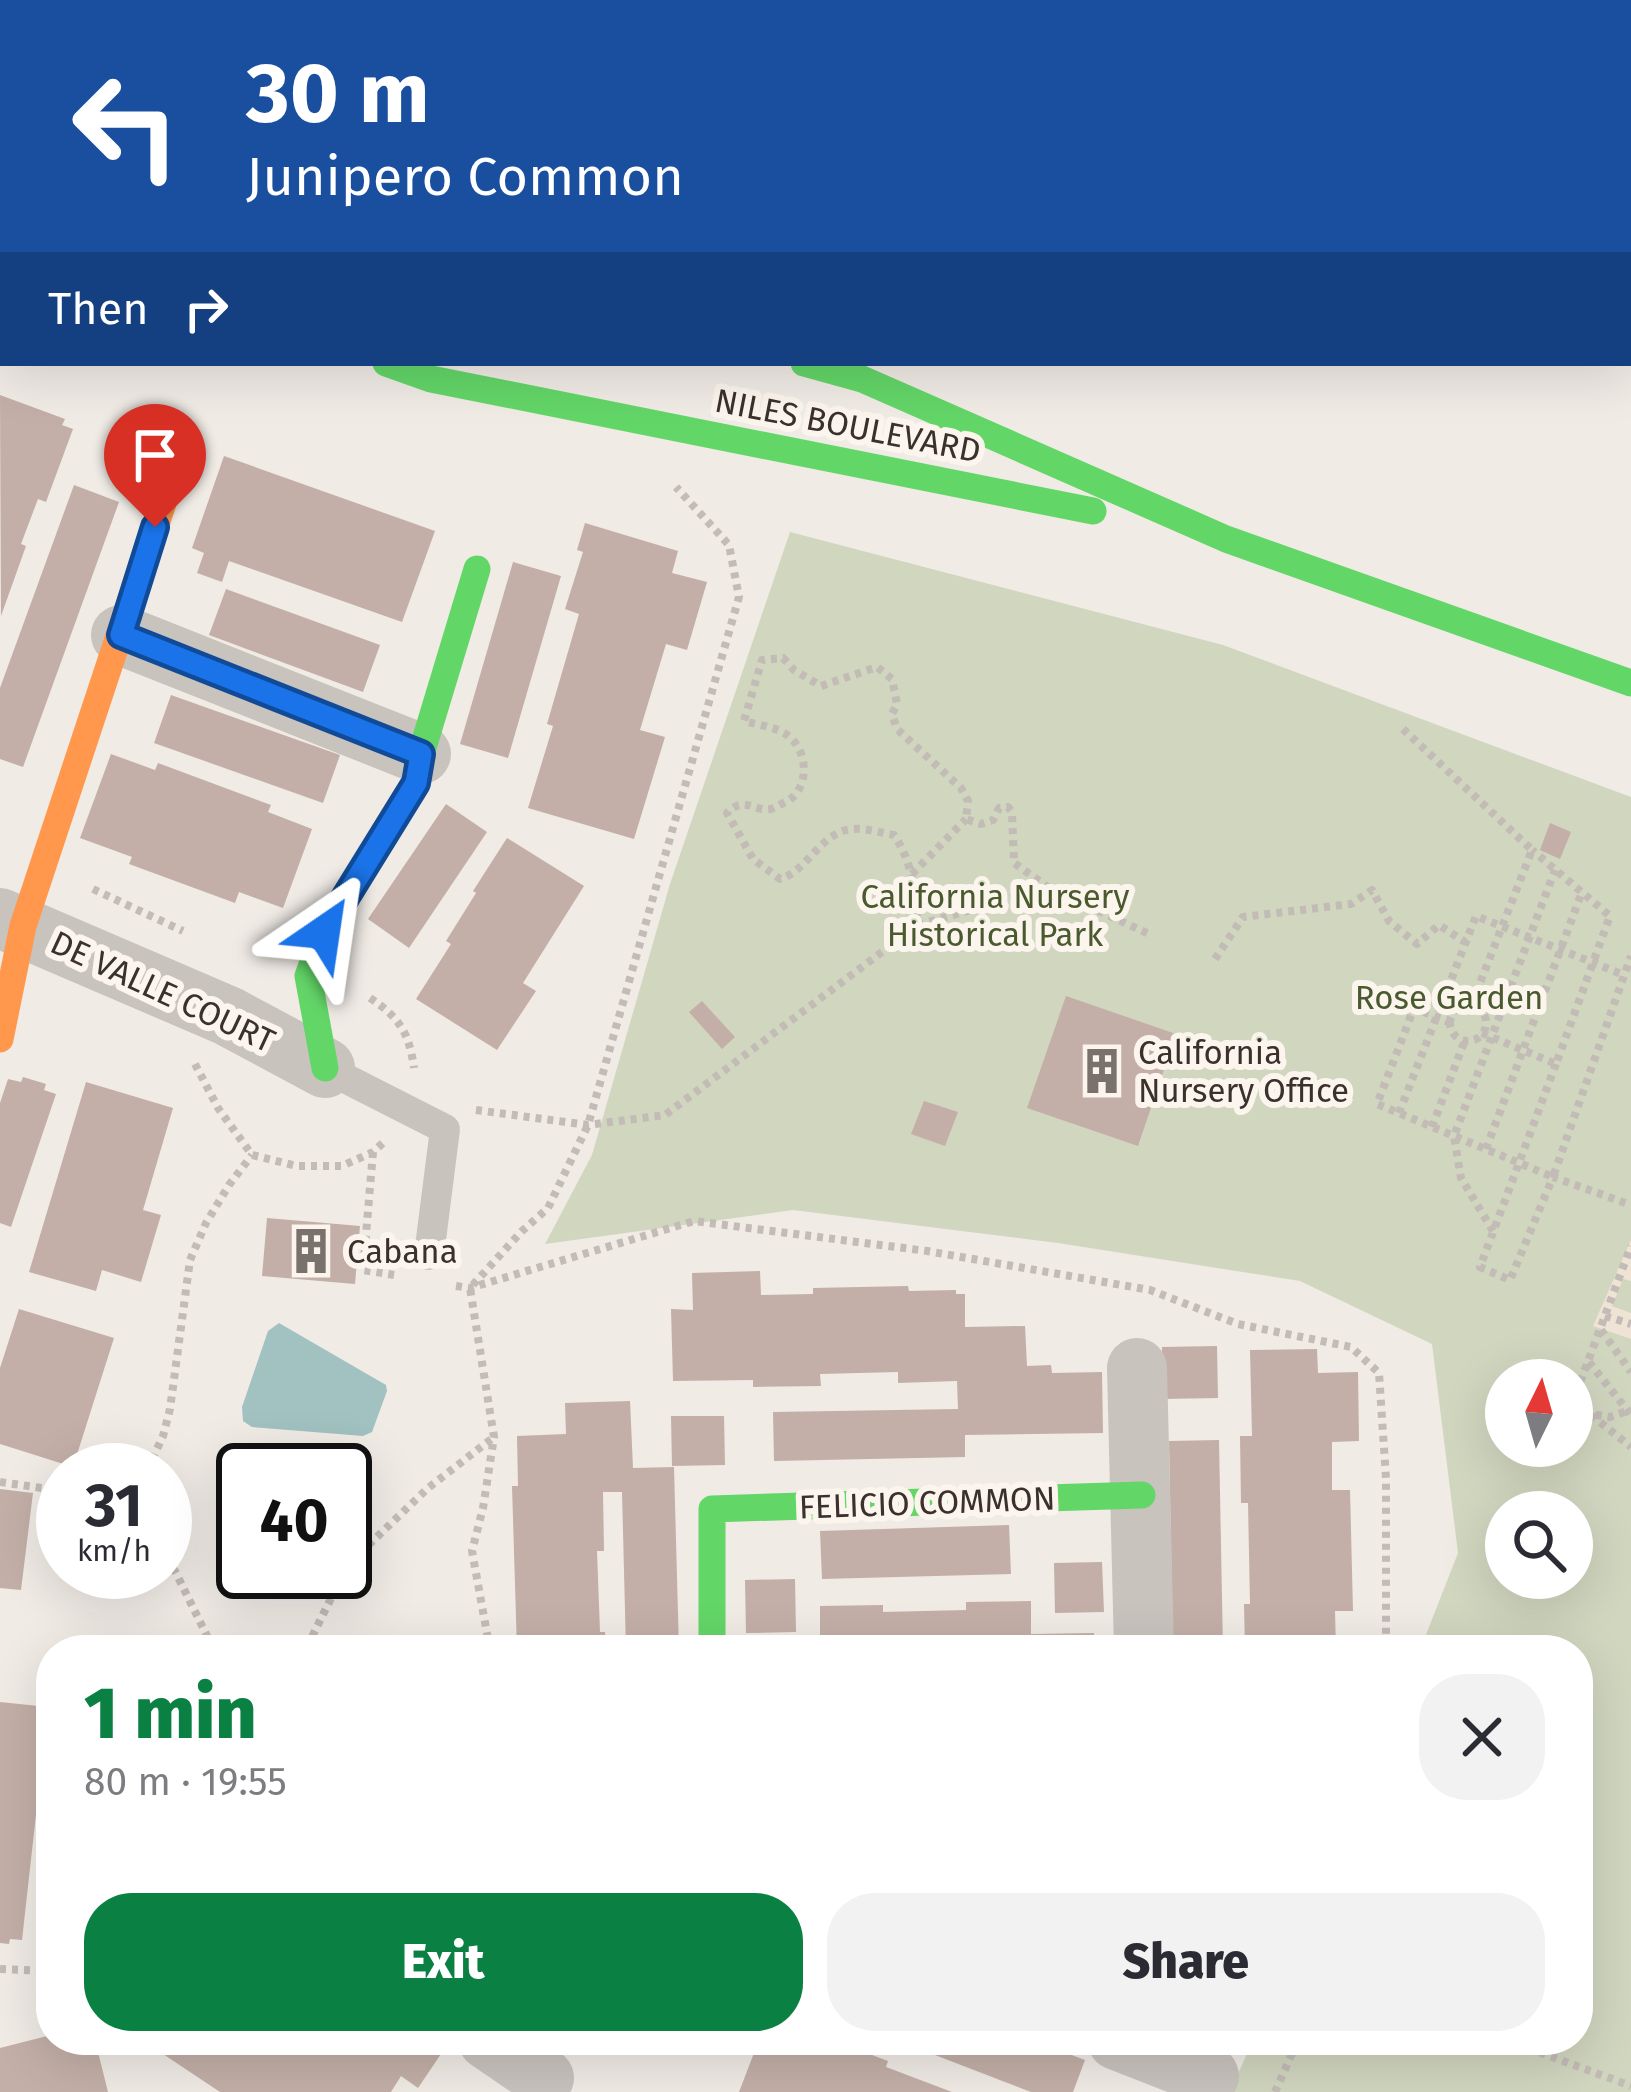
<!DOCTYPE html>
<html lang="en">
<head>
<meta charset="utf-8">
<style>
	body { margin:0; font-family:"Fira Sans",sans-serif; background:#f2f2f3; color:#2b2b33; height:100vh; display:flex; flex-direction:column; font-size:45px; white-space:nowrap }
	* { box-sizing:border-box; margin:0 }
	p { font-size:39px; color:#7c7c81 }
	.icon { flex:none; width:66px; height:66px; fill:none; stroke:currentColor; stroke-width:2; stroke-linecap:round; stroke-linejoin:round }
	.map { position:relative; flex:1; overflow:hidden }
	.details { position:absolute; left:36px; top:1635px; width:1557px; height:420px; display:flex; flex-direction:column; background:#fff; border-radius:48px; box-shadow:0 12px 48px #0002 }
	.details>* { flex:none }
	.hud { position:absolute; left:0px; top:0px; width:1632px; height:366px; box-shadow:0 12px 48px #0002; background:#1a4fa0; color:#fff; overflow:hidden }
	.needle { width:78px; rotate:5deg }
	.buttons { position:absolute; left:1485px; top:1359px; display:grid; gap:24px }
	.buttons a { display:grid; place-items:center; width:108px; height:108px; border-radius:50%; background:#fff; box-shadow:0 12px 48px #0002; font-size:60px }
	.speed { position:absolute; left:36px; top:1443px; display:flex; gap:24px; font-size:60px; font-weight:700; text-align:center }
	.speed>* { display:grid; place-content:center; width:156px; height:156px; border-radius:50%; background:#fff; box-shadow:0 12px 48px #0002; line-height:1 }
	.speed small { font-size:30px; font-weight:400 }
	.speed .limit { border:6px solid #111; border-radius:18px; background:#fff; color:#111 }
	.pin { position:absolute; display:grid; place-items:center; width:102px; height:102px; color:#fff; margin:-123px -51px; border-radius:50% 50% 50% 0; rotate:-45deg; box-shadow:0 0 12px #0007 }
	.pin .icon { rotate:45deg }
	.me { position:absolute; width:132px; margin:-66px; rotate:32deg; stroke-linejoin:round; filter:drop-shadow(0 0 9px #0008) }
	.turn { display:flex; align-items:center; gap:42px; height:252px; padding:0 48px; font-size:54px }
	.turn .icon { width:156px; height:156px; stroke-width:2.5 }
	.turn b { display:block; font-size:84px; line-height:102px }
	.then { display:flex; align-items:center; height:114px; padding:0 48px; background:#0003; gap:24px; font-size:45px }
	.round { display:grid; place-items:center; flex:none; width:126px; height:126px; border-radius:48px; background:#f2f2f3 }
	.summary { display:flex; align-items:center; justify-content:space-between; height:204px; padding:0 48px }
	h1 { font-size:72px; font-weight:800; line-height:90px; color:#0b8043 }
	.action { display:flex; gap:24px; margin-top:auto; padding:24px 48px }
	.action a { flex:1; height:138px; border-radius:48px; background:#0b8043; color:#fff; font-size:48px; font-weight:800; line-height:138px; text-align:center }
	.action a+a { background:#f2f2f3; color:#2b2b33 }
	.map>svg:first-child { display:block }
	.green { fill:#d1d6bf; fill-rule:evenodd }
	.plaza { fill:#eee3d5 }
	.water { fill:#a1c2c1 }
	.building { fill:#c3afa7 }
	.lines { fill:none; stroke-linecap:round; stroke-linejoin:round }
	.path { stroke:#c2bbb6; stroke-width:8; stroke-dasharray:6 6; stroke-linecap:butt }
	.lane { stroke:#c9c3be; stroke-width:30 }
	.street { stroke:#c9c3be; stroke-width:60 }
	.fast { stroke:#63d668; stroke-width:27 }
	.slow { stroke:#ff974d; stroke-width:27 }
	.rail-casing { stroke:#b1aca8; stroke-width:14 }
	.rail { stroke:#fbf5ee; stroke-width:9; stroke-dasharray:27; stroke-linecap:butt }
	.route-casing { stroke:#114b97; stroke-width:30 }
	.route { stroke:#1a73e8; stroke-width:21 }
	.labels { text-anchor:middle; stroke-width:12; stroke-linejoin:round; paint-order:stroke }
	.street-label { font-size:33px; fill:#3b302b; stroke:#fbf5ee }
	.park-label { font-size:33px; fill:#4a5a2e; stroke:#fbf5ee }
	.poi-label { font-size:33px; fill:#3b302b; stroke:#fbf5ee; text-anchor:start }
</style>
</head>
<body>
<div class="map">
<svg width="1631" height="2092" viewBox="0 0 1631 2092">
	<rect width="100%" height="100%" fill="#f0ebe5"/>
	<path class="green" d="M790,532L1223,645L1631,797V2092H1230L1253,2040H1578V1650H1420L1458,1553L1432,1344L1300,1281L1058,1243L793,1210L545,1244L592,1155L670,884ZM1506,1380H1572V1446H1506ZM1506,1512H1572V1578H1506Z"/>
	<path class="plaza" d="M1631,1240V1281L1623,1279L1612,1306L1631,1313V1339L1593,1326Z"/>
	<path class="water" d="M279,1323L386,1385L387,1391L372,1432L363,1436L252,1427L243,1421L242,1407L268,1331Z"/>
	<path class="building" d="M0,395L65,419L62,425L73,429L46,502L38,499L21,544L26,546L1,616Z
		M224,456L435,531L402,622L229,561L222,582L197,573L204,553L192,548Z
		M74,485L119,502L23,767L0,759V688Z
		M585,523L678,551L672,573L707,582L687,650L666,644L640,730L665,737L634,839L528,808L553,726L547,724L579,614L565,609L583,552L577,550Z
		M513,562L561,576L508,758L460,744Z
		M226,589L380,645L363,692L209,635Z
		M171,695L340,755L323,803L154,743Z
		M111,754L155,770L158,763L271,805L268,812L312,829L283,908L239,892L235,903L129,864L132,857L80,838Z
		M446,804L487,832L409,948L368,919Z
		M1550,823L1571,832L1560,859L1540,850Z
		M507,838L584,886L523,983L536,991L497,1050L416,999L451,944L446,941L476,893L473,891Z
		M1066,996L1176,1034L1138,1146L1027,1108Z
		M702,1001L735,1037L722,1049L689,1012Z
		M23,1077L46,1084L44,1090L56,1094L11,1227L0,1223V1103L8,1079L21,1082Z
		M86,1082L173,1108L143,1210L161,1215L141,1282L102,1270L96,1291L29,1272Z
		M924,1101L958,1112L945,1146L911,1134Z
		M267,1218L360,1226L355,1284L262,1276Z
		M760,1271L761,1295L813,1294V1288L908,1286L909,1291L956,1290V1294H965V1327L1025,1326L1027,1366L1051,1365L1052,1373L1102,1372L1103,1433L965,1435V1457L774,1461L773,1412L958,1409L957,1381L898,1383V1372L820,1374L821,1386L753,1387V1380L673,1381L671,1309L693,1310L692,1273Z
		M19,1309L114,1338L73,1467L0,1444V1368Z
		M1217,1346L1218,1398L1162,1399V1347Z
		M1317,1349L1318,1373L1358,1372L1359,1441L1332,1442V1490H1350L1353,1611H1335L1336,1650H1245L1244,1604H1250L1248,1503H1241L1240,1436H1252L1250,1350Z
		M630,1401L633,1468L674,1467L679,1650H626L622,1492H603L604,1551H597L600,1632H605L606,1650H517L512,1486H518L517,1436L566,1434L565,1403Z
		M671,1416H724L725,1465L672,1466Z
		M1219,1440L1223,1650H1173L1169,1441Z
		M0,1489L33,1493L21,1590L0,1588Z
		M1009,1525L1011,1574L822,1579L820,1531Z
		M1102,1562L1104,1612L1055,1613L1054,1563Z
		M795,1579L796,1632L746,1633L745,1580Z
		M1031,1601V1634L1094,1633L1095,1650H820V1606L883,1605V1612L966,1610V1602Z
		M0,1702L48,1707L22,1940L10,1939L9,1944L0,1943Z
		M51,2035V2040H95L108,2092H0V2048Z
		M155,2040H289L305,2051L312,2040H358L378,2053L387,2040H433L445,2048L418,2088L401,2076L391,2092H220L151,2046Z
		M759,2040H832L888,2061L886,2067L952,2092H739Z
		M896,2040H1032L1085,2060L1073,2092H1031Z"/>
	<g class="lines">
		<path class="path" d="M1403,729L1532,850L1471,1006
			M912,874L966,819
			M93,889L183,931
			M918,925L1048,888
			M1215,959L1243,917L1351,904L1372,890L1389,921L1417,944L1439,925L1465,942
			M370,998C400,1018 409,1033 414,1068
			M1450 1023a18 18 0 1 1 36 0a18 18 0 1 1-36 0Z
			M1451,1023L1414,1008L1377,1104L1553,1177L1631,956
			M1482,1033L1556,1064L1610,916L1532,850
			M195,1064L218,1108L252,1155L297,1166H342L373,1152L385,1141
			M1556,1064L1480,1267L1510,1280L1553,1177L1631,1205
			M476,1110L588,1125L665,1115L918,925C916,894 912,861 894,835C882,833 866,828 853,829C821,831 808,871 780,879L753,859L727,813C744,795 753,812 771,809C772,809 787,801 788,801C813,785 807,742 780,731C769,726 755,724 744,721L762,660L783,658L794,670L821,686L877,667L892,679L897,704L892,714L897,729L961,788L968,801L966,819L981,824L993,820L999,808L1008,807L1012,812L1014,863L1049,888L1149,934
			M1399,1113L1476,916L1624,975
			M1432,1127L1465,1040
			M1486,1149L1582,892
			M373,1152L363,1270L394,1275
			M1493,1231L1461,1178L1454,1136L1555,870
			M456,1286L470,1288L694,1221L927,1251L1150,1290L1238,1324L1351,1347L1379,1373L1386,1478V1650
			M1605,1316L1631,1324
			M1601,1330L1631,1372
			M1589,1362L1631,1415
			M1572,1404L1631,1246
			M1572,1411L1610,1417L1630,1410
			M1591,1415L1631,1447
			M147,1470L163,1436L170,1409L190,1260L206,1223L229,1185L252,1155
			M0,1482L63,1491
			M165,1559L175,1571L210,1642V1650
			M210,1642L340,1650
			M307,1647L340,1580L355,1558L428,1488L494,1437
			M490,1650L472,1551L483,1508L494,1437L470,1288L522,1231L548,1208L588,1125L739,597L729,545L676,487
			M0,1969L51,1971
			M1506,2040L1631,2086
			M1275,2092L1298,2040"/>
		<path class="lane" d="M325,1068L445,1129L429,1255"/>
		<path class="street" d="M448,3L449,0
			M121,635L421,754
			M0,918L228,1016L325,1068
			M1137,1368L1144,1650
			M488,2040L544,2078
			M1117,2040L1209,2076"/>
		<path class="fast" d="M0,227L3,228
			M386,363L431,379L1093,511
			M804,363L862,379L1226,539L1631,683
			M325,1068L308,976L324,932L416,783L421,754L477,569
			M712,1650V1509L1142,1495"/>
		<path class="slow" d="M0,122L3,121
			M0,1039L23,926L167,491"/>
		<defs>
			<path id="rail" d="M1340,0L1347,3
				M1629,131L1631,132"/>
		</defs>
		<use href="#rail" class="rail-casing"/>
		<use href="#rail" class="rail"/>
	</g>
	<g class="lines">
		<defs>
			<path id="route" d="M155,527L121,635L421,754L416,783L324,932"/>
		</defs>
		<use href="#route" class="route-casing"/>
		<use href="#route" class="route"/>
	</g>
	<defs>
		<symbol id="building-bare" viewBox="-9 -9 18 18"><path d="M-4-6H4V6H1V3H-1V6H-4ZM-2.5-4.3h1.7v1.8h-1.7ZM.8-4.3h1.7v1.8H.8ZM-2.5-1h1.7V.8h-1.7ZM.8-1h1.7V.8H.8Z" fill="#7a716c" stroke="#fbf5ee" stroke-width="2.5" paint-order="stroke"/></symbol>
	</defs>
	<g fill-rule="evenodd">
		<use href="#building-bare" x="1069" y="1038" width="66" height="66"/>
		<use href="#building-bare" x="278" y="1218" width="66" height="66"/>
	</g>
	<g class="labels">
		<g class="street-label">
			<text transform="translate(848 425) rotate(11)" y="12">NILES BOULEVARD</text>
			<text transform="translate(163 991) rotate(25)" y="12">DE VALLE COURT</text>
			<text transform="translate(927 1502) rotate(-2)" y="12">FELICIO COMMON</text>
		</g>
		<g class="park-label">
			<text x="995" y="908">California Nursery<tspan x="995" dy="38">Historical Park</tspan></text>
			<text x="1449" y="1009">Rose Garden</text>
		</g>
		<g class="poi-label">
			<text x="1138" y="1064">California<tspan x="1138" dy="38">Nursery Office</tspan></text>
			<text x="347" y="1263">Cabana</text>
		</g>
	</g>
</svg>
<div class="buttons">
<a><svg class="needle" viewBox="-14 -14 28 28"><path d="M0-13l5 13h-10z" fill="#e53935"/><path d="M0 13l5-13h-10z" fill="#7c7c81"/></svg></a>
<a><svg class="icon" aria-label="search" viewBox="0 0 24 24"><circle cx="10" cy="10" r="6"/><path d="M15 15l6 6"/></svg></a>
</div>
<div class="speed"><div>31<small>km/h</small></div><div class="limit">40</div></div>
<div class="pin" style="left:155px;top:527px;background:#d93025"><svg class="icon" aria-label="arrive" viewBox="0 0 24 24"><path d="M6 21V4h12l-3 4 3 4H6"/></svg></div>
<svg class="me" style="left:324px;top:932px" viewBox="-20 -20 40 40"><path d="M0-17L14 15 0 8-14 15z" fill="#1a73e8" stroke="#fff" stroke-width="4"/></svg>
<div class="hud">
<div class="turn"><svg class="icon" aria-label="left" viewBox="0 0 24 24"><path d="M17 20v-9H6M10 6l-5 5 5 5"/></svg><div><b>30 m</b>Junipero Common</div></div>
<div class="then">Then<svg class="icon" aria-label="right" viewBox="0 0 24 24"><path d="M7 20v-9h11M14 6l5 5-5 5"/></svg></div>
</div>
<section class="details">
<div class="summary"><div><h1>1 min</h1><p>80 m · 19:55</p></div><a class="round"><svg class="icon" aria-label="close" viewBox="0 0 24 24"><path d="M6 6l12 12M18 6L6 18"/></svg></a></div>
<div class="action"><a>Exit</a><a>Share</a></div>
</section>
</div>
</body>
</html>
